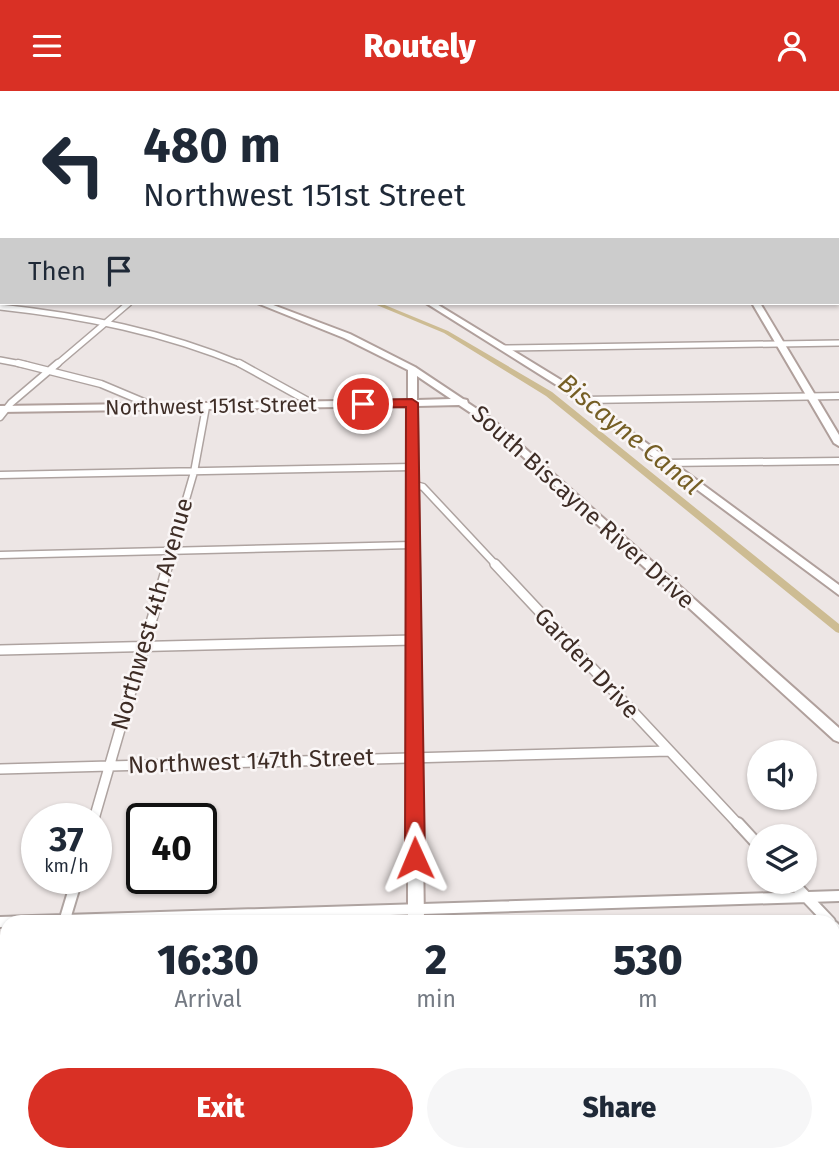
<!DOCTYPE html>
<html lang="en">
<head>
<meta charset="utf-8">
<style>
	body { margin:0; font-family:"Fira Sans",sans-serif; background:#f6f6f7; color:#1f2937; height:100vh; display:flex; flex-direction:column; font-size:26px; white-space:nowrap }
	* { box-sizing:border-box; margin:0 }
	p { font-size:23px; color:#747a83 }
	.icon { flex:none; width:38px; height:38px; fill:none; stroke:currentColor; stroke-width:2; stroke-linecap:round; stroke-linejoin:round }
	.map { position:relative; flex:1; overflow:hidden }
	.side { position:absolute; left:0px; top:824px; width:840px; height:247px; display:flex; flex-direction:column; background:#fff; border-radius:21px 21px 0 0; box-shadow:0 2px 5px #0004 }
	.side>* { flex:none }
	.top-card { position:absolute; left:0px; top:0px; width:840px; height:214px; box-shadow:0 2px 5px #0004; background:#fff; color:#1f2937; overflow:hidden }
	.controls { position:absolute; left:747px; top:649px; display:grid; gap:14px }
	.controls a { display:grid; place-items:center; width:70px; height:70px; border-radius:50%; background:#fff; box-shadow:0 2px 5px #0004; font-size:35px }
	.speed { position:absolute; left:21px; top:712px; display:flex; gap:14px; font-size:35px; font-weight:700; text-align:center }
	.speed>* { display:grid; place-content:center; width:91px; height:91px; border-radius:50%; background:#fff; box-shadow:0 2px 5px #0004; line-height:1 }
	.speed small { font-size:18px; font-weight:400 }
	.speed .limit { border:4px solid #111; border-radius:10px; background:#fff; color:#111 }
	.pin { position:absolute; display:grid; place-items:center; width:60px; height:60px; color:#fff; margin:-30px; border:4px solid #fff; border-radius:50%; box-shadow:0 2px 7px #0007 }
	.me { position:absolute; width:77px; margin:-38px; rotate:359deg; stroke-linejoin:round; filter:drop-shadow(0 0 5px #0008) }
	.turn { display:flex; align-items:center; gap:24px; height:147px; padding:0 28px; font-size:32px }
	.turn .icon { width:91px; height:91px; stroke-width:2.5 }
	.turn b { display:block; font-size:49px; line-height:60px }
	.then { display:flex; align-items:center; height:66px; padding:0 28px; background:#0003; gap:14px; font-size:26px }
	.eta { display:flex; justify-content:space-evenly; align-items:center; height:119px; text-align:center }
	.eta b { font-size:42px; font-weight:800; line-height:49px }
	.button { display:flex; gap:14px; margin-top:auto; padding:14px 28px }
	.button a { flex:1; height:80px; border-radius:42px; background:#d93025; color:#fff; font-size:28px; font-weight:800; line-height:80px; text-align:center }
	.button a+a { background:#f6f6f7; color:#1f2937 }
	header { display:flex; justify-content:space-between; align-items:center; height:91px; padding:0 28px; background:#d93025; color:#fff; font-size:32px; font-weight:800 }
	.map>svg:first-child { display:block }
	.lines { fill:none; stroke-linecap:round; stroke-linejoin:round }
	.canal { fill:#cdbc93; fill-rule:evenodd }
	.street-far3-casing { stroke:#aea3a0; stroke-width:8 }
	.street-far2-casing { stroke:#aea3a0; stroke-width:9 }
	.street-far1-casing { stroke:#aea3a0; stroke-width:12 }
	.street-casing { stroke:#aea3a0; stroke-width:14 }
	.secondary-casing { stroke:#b0a09c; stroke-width:4 }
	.highway-casing { stroke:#c9c4c2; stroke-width:4 }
	.street-far3 { stroke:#fff; stroke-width:5 }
	.street-far2 { stroke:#fff; stroke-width:6 }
	.street-far1 { stroke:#fff; stroke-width:9 }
	.street { stroke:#fff; stroke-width:10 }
	.secondary { fill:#fff; fill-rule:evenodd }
	.highway { fill:#684634; fill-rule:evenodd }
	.route { fill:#d93025; stroke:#8d1f18; stroke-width:2 }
	.labels { text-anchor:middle; stroke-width:5; stroke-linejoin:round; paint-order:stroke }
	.far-street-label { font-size:21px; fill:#3e2d26; stroke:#faf6f6 }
	.street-label { font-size:24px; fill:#3e2d26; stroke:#faf6f6 }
	.water-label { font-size:26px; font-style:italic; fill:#755e24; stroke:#faf6f6 }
</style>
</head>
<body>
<header><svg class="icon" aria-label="menu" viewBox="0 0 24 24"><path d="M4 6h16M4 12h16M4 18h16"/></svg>Routely<svg class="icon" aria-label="person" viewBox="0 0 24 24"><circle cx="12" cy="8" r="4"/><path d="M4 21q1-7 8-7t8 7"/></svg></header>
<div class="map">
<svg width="839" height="1070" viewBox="0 0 839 1070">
	<rect width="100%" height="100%" fill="#ede6e5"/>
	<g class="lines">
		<path class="canal" d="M0,138H2V142H0Z
			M372,212H380L448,240L552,301L839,533V542L836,541L546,305L444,242Z"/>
		<defs>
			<path id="street-far3" d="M0,216C84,225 164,241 243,274
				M504,257L839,252
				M0,269L27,274
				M56,274L129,212"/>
			<path id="street-far2" d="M18,272L101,293L158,317
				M239,272L315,314
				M584,309L839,305
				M0,326L11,312L58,272
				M665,372L839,370
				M0,384L412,376
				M412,393L423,396L496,474
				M0,464L412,454
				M167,474L194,381L206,316"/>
			<path id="street-far1" d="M495,473L739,734
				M0,559L414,549
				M0,678L669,660
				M94,728L168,473"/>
			<path id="street" d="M738,732L760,756
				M792,791L830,831
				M0,831L839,805
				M64,831L77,788
				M833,835L839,841
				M833,1004L839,1003
				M0,1059L7,1034"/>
			<path id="secondary" d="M399,0H405V2H399Z
				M626,0H632L633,2H627Z
				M838,25H839V29H838Z
				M0,168H2V172H0Z
				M257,212H268L350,243L415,276L463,308L467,309L468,312L492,328L839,637V651L834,649L486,332L459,314L417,315L424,831H408V315L0,321V315L408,309V279L344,247ZM417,285L451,308L417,309Z
				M426,212H435L561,289L839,494V504L555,293Z
				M752,212H760L839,344V355L834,352Z
				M412,1064H432V1070H412Z"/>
			<path id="highway" d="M9,0H15L8,2Z
				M42,0H48L41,2Z
				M2,7V14L0,15V8Z
				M2,24V31L0,32V25Z
				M0,58H2L0,64Z"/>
		</defs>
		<use href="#street-far3" class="street-far3-casing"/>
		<use href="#street-far2" class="street-far2-casing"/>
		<use href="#street-far1" class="street-far1-casing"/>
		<use href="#street" class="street-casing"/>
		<use href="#secondary" class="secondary-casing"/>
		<use href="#highway" class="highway-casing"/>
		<use href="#street-far3" class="street-far3"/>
		<use href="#street-far2" class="street-far2"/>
		<use href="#street-far1" class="street-far1"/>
		<use href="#street" class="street"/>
		<use href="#secondary" class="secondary"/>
		<use href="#highway" class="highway"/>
	</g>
	<path class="route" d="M412,308L418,312L425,767L422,773L415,776L408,773L405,767L406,316L363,317L357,313L363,309Z"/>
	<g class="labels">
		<g class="far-street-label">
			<text transform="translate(211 315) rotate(-1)" y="7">Northwest 151st Street</text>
		</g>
		<g class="street-label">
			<text transform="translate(583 416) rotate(42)" y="8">South Biscayne River Drive</text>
			<text transform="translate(152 523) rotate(-74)" y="8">Northwest 4th Avenue</text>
			<text transform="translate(587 572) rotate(47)" y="8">Garden Drive</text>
			<text transform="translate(251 670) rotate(-2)" y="8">Northwest 147th Street</text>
		</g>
		<g class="water-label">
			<text transform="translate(630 343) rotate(39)" y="9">Biscayne Canal</text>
		</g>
	</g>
</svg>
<div class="controls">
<a><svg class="icon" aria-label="sound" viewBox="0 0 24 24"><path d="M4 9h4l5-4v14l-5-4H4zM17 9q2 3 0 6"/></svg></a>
<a><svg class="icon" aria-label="layers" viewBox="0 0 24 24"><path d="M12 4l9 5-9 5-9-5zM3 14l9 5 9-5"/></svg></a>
</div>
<div class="speed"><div>37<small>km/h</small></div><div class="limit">40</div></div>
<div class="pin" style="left:363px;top:313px;background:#d93025"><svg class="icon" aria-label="arrive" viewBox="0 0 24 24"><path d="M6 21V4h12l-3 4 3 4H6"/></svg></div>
<svg class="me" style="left:415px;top:767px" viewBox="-20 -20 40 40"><path d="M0-17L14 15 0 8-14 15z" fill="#d93025" stroke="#fff" stroke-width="4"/></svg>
<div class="top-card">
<div class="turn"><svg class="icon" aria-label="left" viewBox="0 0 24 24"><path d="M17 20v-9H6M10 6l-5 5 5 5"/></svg><div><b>480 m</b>Northwest 151st Street</div></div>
<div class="then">Then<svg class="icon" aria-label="arrive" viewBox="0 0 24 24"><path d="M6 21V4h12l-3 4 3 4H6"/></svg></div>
</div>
<section class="side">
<div class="eta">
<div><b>16:30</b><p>Arrival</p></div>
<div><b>2</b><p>min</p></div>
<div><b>530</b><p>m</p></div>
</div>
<div class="button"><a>Exit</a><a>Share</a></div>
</section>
</div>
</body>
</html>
